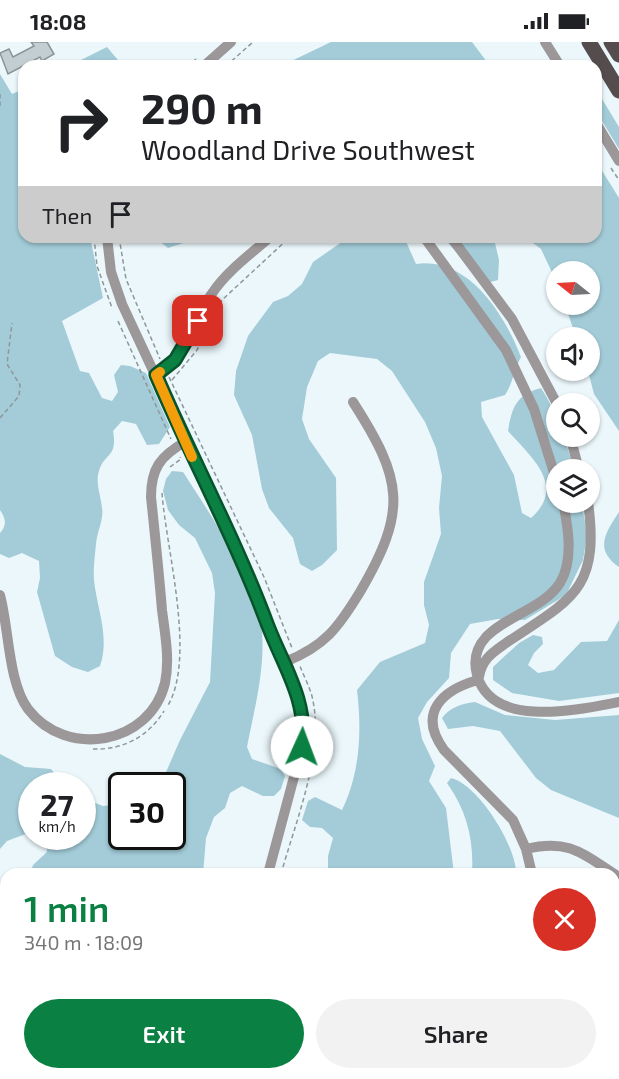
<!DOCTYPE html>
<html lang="en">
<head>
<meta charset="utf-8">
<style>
	body { margin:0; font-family:"Exo 2",sans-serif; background:#f2f2f2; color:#202124; height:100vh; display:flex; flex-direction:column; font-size:22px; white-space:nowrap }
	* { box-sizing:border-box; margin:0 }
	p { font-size:20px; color:#757577 }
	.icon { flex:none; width:33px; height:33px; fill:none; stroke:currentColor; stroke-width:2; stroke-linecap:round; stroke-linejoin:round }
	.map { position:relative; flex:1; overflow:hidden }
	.panel { position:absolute; left:0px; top:826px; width:620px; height:212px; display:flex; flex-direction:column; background:#fff; border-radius:18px 18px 0 0; box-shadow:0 2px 4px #0004 }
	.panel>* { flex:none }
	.top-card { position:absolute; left:18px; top:18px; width:584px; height:183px; border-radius:18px; box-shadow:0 2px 4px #0004; background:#fff; color:#202124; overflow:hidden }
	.needle { width:39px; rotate:288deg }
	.tools { position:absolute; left:546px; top:219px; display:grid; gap:12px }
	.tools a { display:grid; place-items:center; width:54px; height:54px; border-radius:50%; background:#fff; box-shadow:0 2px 4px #0004; font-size:30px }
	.speed { position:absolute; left:18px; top:730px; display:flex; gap:12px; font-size:30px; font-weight:700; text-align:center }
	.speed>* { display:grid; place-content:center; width:78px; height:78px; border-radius:50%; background:#fff; box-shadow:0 2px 4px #0004; line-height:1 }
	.speed small { font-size:15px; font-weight:400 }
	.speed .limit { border:3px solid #111; border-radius:9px; background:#fff; color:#111 }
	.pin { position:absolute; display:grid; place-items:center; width:51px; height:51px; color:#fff; margin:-26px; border-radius:12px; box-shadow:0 3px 9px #0006 }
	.me { position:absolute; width:66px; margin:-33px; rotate:2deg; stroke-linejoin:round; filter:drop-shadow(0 0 4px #0008) }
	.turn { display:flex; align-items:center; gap:21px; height:126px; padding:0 24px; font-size:27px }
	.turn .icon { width:78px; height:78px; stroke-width:2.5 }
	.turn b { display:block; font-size:42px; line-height:51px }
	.then { display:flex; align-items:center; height:57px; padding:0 24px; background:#0003; gap:12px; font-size:22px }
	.round { display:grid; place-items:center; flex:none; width:63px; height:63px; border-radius:32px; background:#f2f2f2 }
	.headline { display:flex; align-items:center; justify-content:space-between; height:102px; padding:0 24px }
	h1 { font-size:36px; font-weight:600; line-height:45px; color:#0b8043 }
	.action { display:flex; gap:12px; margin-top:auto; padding:12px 24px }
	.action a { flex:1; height:69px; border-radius:36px; background:#0b8043; color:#fff; font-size:24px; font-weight:600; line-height:69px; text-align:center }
	.action a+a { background:#f2f2f2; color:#202124 }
	.status { display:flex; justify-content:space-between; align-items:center; height:42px; padding:0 30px; background:#fff; direction:ltr }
	.status svg { height:16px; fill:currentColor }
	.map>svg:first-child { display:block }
	.green { fill:#a3ccd8 }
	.building { fill:#c2ced1; stroke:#899497; stroke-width:1.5 }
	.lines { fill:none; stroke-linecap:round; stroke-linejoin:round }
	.path { stroke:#8f979a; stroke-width:1.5; stroke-dasharray:4.5 3; stroke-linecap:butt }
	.street { stroke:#9c9798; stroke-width:10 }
	.primary { stroke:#554c4e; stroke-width:15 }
	.route-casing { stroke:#07532c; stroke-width:15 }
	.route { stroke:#0b8043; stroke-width:10 }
	.slow { stroke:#f59e0b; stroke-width:10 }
</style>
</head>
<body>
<div class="status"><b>18:08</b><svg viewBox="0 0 49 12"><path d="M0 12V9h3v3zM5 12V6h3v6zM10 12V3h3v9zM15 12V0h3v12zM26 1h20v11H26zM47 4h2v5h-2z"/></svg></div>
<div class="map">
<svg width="619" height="1037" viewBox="0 0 619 1037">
	<rect width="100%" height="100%" fill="#ebf7fb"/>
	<path class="green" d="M331,0H472L490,24H281Z
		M107,5L123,24H69Z
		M0,32L12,52L24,47V195H90L103,256L62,279L80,329L89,331L102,356L112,359L118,350L114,333L121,323L130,324L146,331L170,385L159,402L147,403L136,382L122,379L113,389C118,416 104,411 99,429C95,441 101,454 102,466C104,477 97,490 96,502C95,513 93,527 94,538C97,567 110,595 100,624L88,630L72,625L55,614L37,550L40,536L39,519L22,511L9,516L0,512V491C7,483 6,477 0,468Z
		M596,47L619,85V107L596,69Z
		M596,119L619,156V389L594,352L588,329L590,296L576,295L565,263L590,262V230H556V239L541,207L525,195H596Z
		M154,195H202L168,206Z
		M349,195H404L416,222C468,214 505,273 521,315C514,328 513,341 505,353L481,360L482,375L514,433L522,471L531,476C567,444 531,415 508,389C512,365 516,353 541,346C553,365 556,371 556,394L564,395L574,427L556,428V460L582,461L587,494L583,518L566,553L525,578L498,577L470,582L451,611L449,636L427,660L418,676L422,697L435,724L429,739L446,766L454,832H328V814L333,796L322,786L310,785L302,778L308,759L315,755L342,768C360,731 362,689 357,648L380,620L425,601L429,583L424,563V540L441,492L439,466L442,434L436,406L425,380L392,329L377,317L330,311L318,319L307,345L302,377L309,397L336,436L337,508L322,523L312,529L300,522L293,496L269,466L262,447L252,393L234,353L236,329L248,294L273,260L288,254L302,242L313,220Z
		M442,195H480L495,201L499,218L498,238L483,242C467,228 458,209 442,195Z
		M172,429L183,430C209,470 258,543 262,591C265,628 254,669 247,705L252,717L281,727L285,734L281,747L274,754H263L242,744L230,751L225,766L214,775L206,796L203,832H30L33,823L47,810L46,800L42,795H82L83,756L103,764L121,762L122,795H172V744H160L180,698L210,640L215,551L212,531L195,496L179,483L168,468L163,449L166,437Z
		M619,470V525C594,508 605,491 619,470Z
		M619,578V651L559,659L512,651L493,638V625L519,601L533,593L542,595L543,602L534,611L528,623L538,631L554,628L581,600L607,599Z
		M475,660L505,673L555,678L619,673V776L551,748L536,736L500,689L473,684L448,687L442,676C450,665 461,662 475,660Z
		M0,712L25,725L51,727L65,744H32L31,790L7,799L0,807Z
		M451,736C478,742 517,805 516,832H472C474,798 467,769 447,741Z
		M614,859L619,863V914L614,916Z
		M619,982V1032L616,1037H525L520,1032H614V984Z
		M227,1032H299L297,1037H229Z
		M377,1032H443L441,1037H382Z"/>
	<path class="building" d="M31,0H47L54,12L42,19L40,15L8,32L0,11L9,7L13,15L34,4Z"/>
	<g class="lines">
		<path class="path" d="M188,24L196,17
			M226,24L253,0
			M0,52V66
			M611,126L619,138
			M94,195L97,224L112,266
			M119,195L126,237L160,317
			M118,279L171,397
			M169,335L264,535L292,606
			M172,338L197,308L222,258L290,195
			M0,376L19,354L20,343L7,322L12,281
			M170,425L181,417L180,415
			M162,451C166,507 197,617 167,665
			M93,707C123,708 148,695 164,669
			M281,832C295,781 324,712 313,659C311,647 304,635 300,624
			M0,979L6,981"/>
		<path class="street" d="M545,0L560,24
			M204,24L231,0
			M596,81L619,119
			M107,195L111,230L122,262L253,543L297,649L304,678L302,705L268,832
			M424,195L506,308L534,367L556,437
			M451,195L512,277L557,362
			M156,333C190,309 191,280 213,250C228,228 251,212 270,195
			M570,394L579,428
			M563,460C568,485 574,518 560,541C544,566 506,574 486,595C476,606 473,618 477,633C492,687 577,668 619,660
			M0,553C9,586 8,640 28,667C66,717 150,703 165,641C170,617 165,592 162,568C159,531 155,493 151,455C151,427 160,414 185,400
			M285,620C325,604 338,586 360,550C408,468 403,438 353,360
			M479,635C482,617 492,611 506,601C572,557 600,548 588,460
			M478,638C442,648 417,671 444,708L513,778L526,807L532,832
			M526,807C570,796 584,813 619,835
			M614,926L619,924
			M0,966L6,968
			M152,1032L171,1037
			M474,1032L477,1037"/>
		<path class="primary" d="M589,0L619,49
			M611,0L619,13"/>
	</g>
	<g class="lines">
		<defs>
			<path id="route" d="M198,279L175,318L156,333C192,417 236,498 268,584C284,625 308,659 302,705"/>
		</defs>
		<use href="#route" class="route-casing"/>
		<use href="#route" class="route"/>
		<path class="slow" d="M160,330L156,333L192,415"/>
	</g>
</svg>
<div class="tools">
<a><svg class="needle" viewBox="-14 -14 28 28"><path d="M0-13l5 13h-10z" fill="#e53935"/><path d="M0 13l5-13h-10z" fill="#757577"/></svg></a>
<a><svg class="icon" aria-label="sound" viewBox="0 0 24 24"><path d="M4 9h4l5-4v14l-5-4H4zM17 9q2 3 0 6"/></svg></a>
<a><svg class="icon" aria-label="search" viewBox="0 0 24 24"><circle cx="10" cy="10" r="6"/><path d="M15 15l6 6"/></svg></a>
<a><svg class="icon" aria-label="layers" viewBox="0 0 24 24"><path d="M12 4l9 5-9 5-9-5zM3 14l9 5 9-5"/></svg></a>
</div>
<div class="speed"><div>27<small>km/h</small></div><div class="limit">30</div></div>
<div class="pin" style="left:198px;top:279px;background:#d93025"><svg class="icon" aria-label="arrive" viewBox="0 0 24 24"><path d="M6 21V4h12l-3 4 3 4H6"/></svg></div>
<svg class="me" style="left:302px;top:705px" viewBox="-20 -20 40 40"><circle r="19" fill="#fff"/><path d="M0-13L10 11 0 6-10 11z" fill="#0b8043"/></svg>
<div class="top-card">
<div class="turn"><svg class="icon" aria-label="right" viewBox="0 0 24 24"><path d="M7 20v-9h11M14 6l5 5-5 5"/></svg><div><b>290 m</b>Woodland Drive Southwest</div></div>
<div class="then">Then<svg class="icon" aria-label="arrive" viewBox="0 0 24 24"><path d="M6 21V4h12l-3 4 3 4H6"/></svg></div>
</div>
<section class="panel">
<div class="headline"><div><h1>1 min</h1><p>340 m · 18:09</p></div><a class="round" style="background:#d93025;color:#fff"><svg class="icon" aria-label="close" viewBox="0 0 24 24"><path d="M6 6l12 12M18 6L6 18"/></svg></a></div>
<div class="action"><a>Exit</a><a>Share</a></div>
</section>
</div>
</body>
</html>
